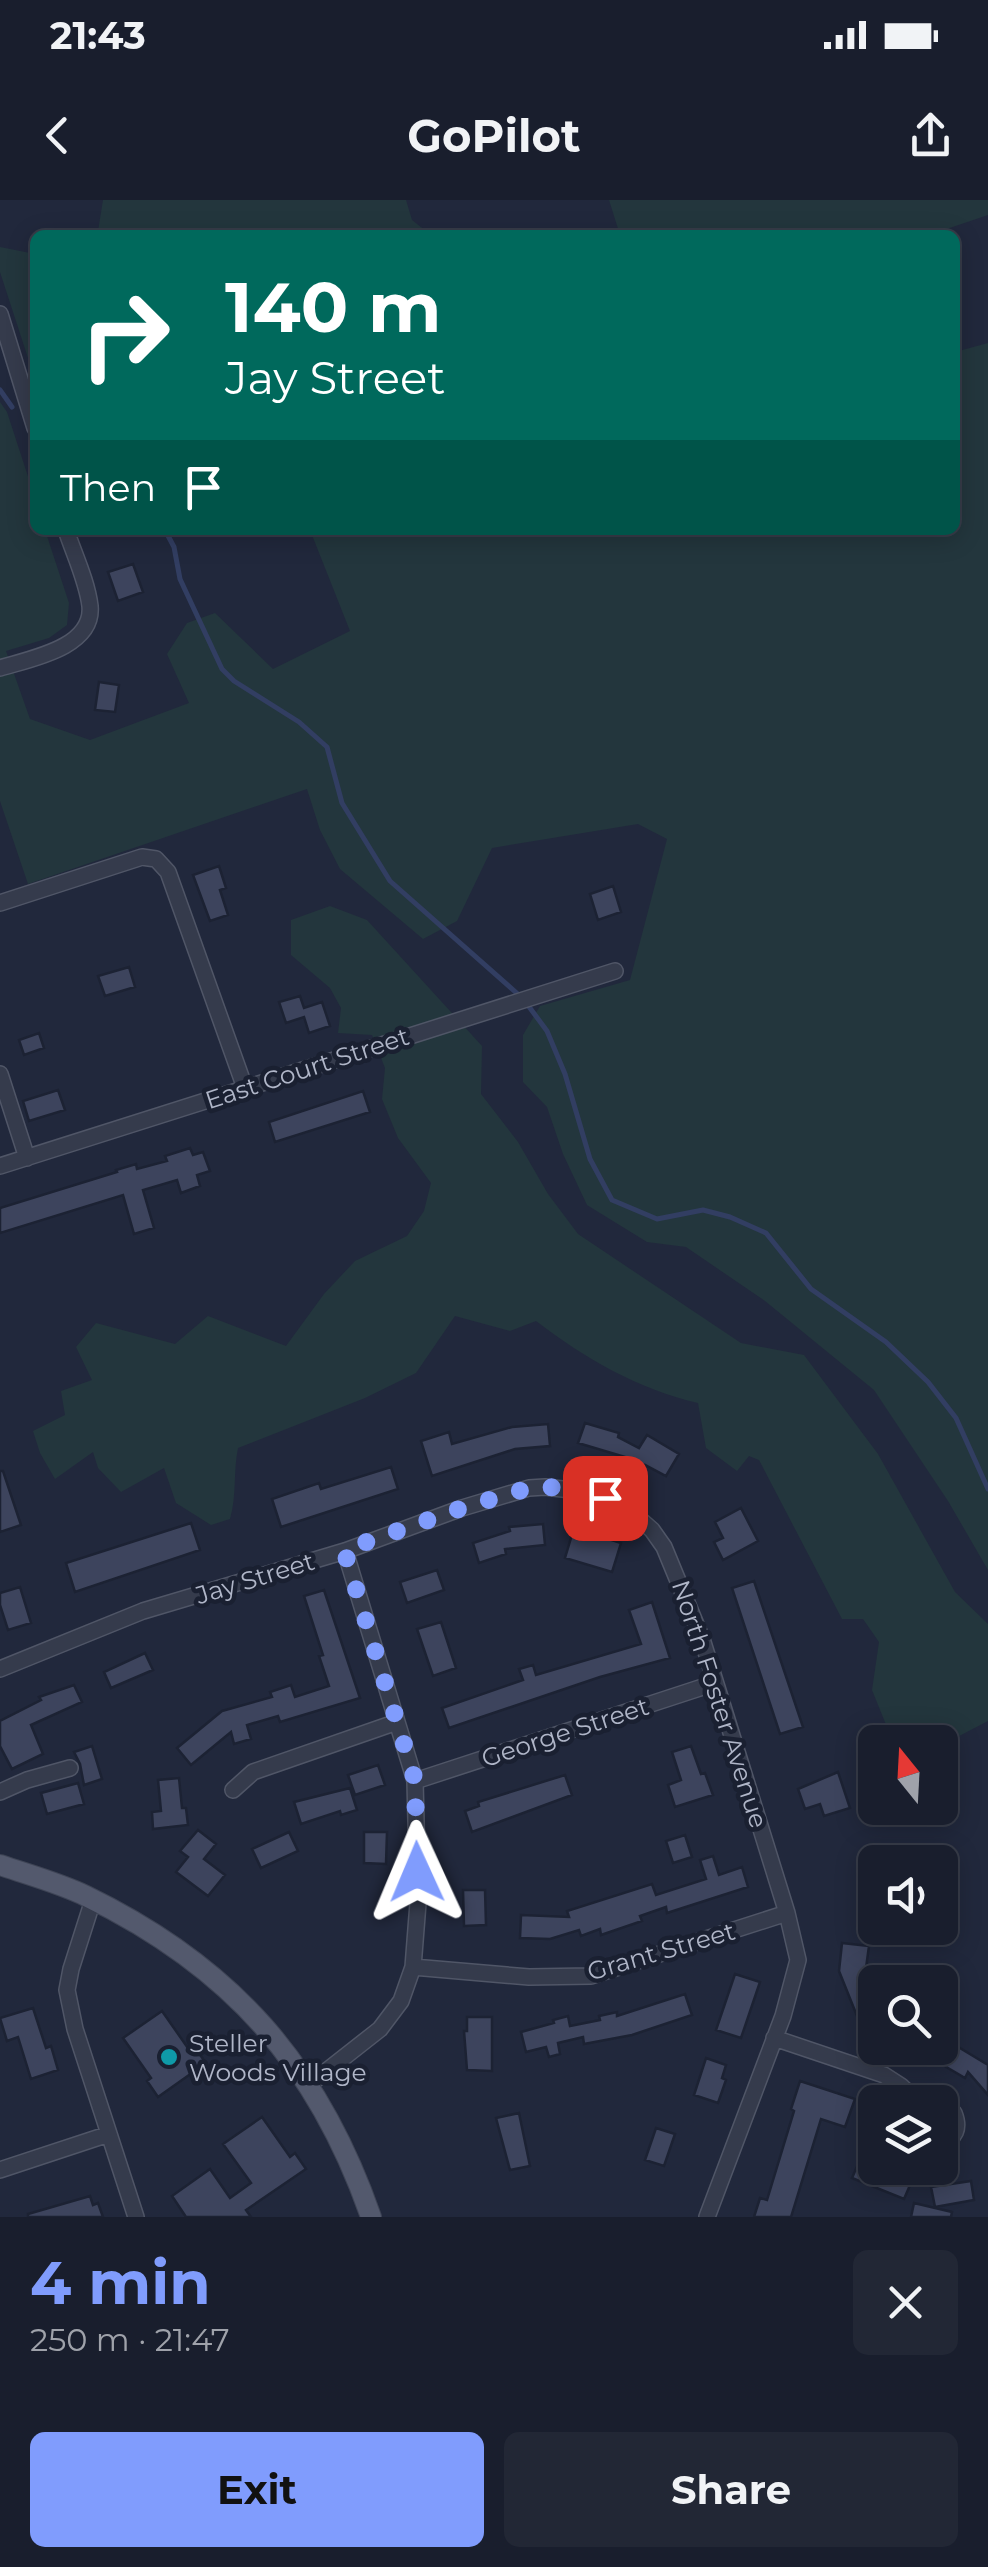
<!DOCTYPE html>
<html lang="en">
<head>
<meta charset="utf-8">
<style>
	body { margin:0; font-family:Montserrat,sans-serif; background:#222735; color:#f1f3f6; height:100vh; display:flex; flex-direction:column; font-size:38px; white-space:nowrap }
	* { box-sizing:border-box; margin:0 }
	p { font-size:32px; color:#9fa2aa }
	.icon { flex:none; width:55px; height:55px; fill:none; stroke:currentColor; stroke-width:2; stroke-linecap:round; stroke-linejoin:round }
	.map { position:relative; height:2017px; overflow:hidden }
	.drawer { display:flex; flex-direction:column; background:#191e2d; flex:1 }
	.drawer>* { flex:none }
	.hud { position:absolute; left:30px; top:30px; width:930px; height:305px; border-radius:15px; box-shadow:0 5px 25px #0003,0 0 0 2px #373c49; background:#00695c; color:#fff; overflow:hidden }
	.needle { width:65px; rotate:342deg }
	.controls { position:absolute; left:858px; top:1525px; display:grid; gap:20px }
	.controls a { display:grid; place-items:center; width:100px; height:100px; border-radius:15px; background:#191e2d; box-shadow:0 5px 25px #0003,0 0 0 2px #373c49; font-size:50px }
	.pin { position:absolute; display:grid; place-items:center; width:85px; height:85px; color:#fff; margin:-42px; border-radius:20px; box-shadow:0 5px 15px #0006 }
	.me { position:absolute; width:110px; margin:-55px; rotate:359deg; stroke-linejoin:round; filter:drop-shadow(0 0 8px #0008) }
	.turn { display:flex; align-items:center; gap:35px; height:210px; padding:0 30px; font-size:45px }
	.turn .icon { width:130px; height:130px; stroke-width:2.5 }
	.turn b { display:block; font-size:70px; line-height:85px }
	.then { display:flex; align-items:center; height:95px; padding:0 30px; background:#0003; gap:20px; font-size:38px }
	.round { display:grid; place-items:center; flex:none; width:105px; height:105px; border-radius:15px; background:#222735 }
	.headline { display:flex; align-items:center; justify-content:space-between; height:170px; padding:0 30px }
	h1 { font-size:60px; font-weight:700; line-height:75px; color:#809cfd }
	.primary-button { display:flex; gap:20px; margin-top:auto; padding:20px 30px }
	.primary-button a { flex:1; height:115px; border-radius:15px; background:#809cfd; color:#111; font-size:40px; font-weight:700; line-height:115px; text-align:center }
	.primary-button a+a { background:#222735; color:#f1f3f6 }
	.status { display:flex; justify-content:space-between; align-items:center; height:70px; padding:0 50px; background:#191e2d; direction:ltr }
	.status svg { height:28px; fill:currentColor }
	header { display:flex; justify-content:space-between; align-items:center; height:130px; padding:0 30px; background:#191e2d; font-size:45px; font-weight:700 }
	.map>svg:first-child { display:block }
	.green { fill:#23363d }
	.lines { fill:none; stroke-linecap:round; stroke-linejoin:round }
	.stream { stroke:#323e62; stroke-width:5 }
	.building { fill:#3d445d; stroke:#1c2233; stroke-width:2.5 }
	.minor-casing { stroke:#505667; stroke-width:18 }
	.major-casing { stroke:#3e4455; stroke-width:22 }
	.minor { stroke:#353b4c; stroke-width:15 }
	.major { stroke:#53596d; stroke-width:20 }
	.route { stroke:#809cfd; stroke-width:18; stroke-dasharray:0 32.4 }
	.culture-dot { fill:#0f9aa8; stroke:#1a2031; stroke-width:4 }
	.labels { text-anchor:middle; stroke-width:9; stroke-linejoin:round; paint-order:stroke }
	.street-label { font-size:25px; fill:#b0b6c8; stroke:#1a2031 }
	.poi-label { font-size:25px; fill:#b0b6c8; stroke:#1a2031; text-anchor:start }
</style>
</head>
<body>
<div class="status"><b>21:43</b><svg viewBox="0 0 49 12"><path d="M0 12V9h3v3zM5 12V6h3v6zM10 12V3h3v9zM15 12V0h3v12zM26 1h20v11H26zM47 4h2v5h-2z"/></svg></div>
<header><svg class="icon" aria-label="back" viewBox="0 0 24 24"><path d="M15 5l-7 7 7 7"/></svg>GoPilot<svg class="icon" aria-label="share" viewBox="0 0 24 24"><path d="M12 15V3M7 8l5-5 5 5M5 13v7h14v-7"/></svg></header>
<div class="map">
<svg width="988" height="2017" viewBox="0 0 988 2017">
	<rect width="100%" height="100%" fill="#21283c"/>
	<path class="green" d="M103,0H406L412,20L431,35H91L98,31Z
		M609,0H988V15L929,35H620Z
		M0,47L35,54V170L28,158L0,72Z
		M988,143V1370L948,1301L874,1190L765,1101L686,1047L647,1042L587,1005L563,954L547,907L523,882V835L540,806L630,780L667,639L638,624L492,648L457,721L423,739L340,669L320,630L307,589L28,684L0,601V202L7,212L35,298V330H45L69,403L67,425L49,438L6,451L30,519L90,540L189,503L167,454L187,423L215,413L273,469L350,431L310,330H955V152Z
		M330,706L367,720L482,846L481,894L518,942L548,994L578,1034L741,1143L804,1155L878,1254L955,1392L988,1424V1521L940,1546V1542H893L872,1490L879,1442L863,1419H842L759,1260L749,1256L737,1271L706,1248L698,1203C638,1189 584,1158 536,1121L510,1131L455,1116L416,1173L365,1198L238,1248C233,1272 237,1295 230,1319L211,1325L176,1303L164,1268L121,1292L98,1268L93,1252L55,1279L40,1253L33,1231L65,1215L61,1191L92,1180L76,1147L96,1123L175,1144L208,1116L286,1146L324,1094L355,1061L407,1036L424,1011L431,983L398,938L382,899L385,868L372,835L338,833L341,808L330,788L291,755V720Z"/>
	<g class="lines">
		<path class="stream" d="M0,190L12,207
			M165,330L174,347L180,379L222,469L234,481L299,522L327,547L342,603L390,681L520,796
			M527,804L547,831L565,874L590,959L612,1000L657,1019L703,1010L730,1017L766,1033L811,1089L886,1142L928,1182L956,1218L988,1289"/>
	</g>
	<path class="building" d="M133,364L143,392L118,401L108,372Z
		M99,482L119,485L115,512L95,510Z
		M219,666L226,688L220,690L228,715L210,721L193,675Z
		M613,686L621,712L598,720L590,694Z
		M129,767L135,787L105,796L98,776Z
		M300,796L304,808L322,802L330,826L309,833L304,817L286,823L279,802Z
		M39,833L44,848L24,855L19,840Z
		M58,890L65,910L29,921L23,901Z
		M363,891L370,912L275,942L269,922Z
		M190,948L193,955L203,952L210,971L197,975L200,986L181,993L177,980L143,990L154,1028L134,1034L123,995L0,1033V1008L117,972L116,970L136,964L137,969L167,961L165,956Z
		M585,1223L619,1233L618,1237L639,1248L647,1235L679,1254L666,1276L645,1265L640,1273L622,1262L625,1257L578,1243Z
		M548,1224L550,1246L515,1249L432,1276L421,1241L449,1232L452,1244L512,1227Z
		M391,1267L398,1289L281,1327L272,1299L319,1283L321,1289Z
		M0,1271H3L21,1325L0,1332Z
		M741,1308L758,1341L723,1360L714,1342L723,1338L715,1322Z
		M191,1323L200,1350L75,1392L66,1363Z
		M543,1324L545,1345L505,1349L506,1354L479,1363L473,1343L510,1331L509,1327Z
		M574,1328L621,1343L612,1372L565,1358Z
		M437,1370L444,1390L407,1403L400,1382Z
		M754,1381L803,1527L780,1534L732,1388Z
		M20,1387L31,1423L8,1430L0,1405V1393Z
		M324,1390L360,1498L280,1522L278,1516L247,1525L251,1539L234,1544L231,1532L191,1565L177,1548L222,1511L272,1497L270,1492L291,1485L295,1497L329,1486L319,1456L323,1455L304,1396Z
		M652,1402L670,1458L600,1477L449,1528L442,1508L523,1480L519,1469L533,1465L536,1475L641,1444L629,1410Z
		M441,1422L456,1468L433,1476L417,1429Z
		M145,1453L153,1470L111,1488L104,1472Z
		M74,1485L82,1502L31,1525L43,1554L12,1569L0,1546V1521L41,1500L39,1497Z
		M92,1546L102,1579L84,1585L80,1564L74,1552Z
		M691,1546L701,1574L705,1573L713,1595L675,1607L668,1585L681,1580L672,1552Z
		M378,1565L385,1585L355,1595L348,1575Z
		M838,1572L850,1608L824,1616L820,1604L805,1609L798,1589Z
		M565,1575L572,1595L472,1632L465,1611L479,1606L478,1602Z
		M179,1578L182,1608H186L188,1625L153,1629L152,1612L161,1611L158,1580Z
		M78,1583L84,1604L47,1614L41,1593Z
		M350,1588L357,1610L341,1615L340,1611L301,1624L294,1602Z
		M198,1630L216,1644L204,1659L225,1675L208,1696L176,1672L188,1657L180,1651Z
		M289,1632L298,1651L261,1668L252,1649Z
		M364,1632H387L386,1664L364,1663Z
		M685,1635L692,1657L673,1663L666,1641Z
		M713,1656L719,1675L742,1667L748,1687L667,1713L666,1707L640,1716L642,1721L601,1735L600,1729L581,1736L579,1730L550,1739L520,1738L521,1715L569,1717L567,1711L652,1684L656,1695L706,1679L700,1660Z
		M463,1690H485L486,1725L464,1726Z
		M842,1743L869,1746L866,1768L875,1790V1820L861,1826L839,1771Z
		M735,1774L760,1782L741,1838L716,1830Z
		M685,1794L692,1815L632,1835L584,1844L583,1837L558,1843L560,1854L549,1857L546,1847L526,1852L521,1832L554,1823L553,1820L568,1816L570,1826L600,1820L599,1816L617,1812V1816Z
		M33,1808L46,1848L51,1846L58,1870L31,1879L18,1837L7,1841L0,1818Z
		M162,1811L190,1851L195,1848L206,1863L158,1897L147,1881L151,1878L123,1838Z
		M467,1817H492V1871L467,1870L464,1831H467Z
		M940,1836L988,1865V1895L968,1872L965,1878L914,1848H940Z
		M706,1858L726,1865L722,1878L726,1880L718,1903L694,1895Z
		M800,1881L855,1899L845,1927L821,1919L791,2017H754L760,1998L767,2000L794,1911L791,1909Z
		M519,1913L530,1966L510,1970L496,1918Z
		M262,1917L290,1957L295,1953L306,1969L246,2010L251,2017H186L172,1996L210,1969L230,1998L251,1983L223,1944Z
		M656,1928L675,1934L664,1966L645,1960Z
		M862,1955L875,1960V1968H892L914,1976L904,1999L852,1978Z
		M971,1981L974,2000L935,2007L931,1987Z
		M90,1996L93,2005L98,2003L103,2017H28V2014Z
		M914,2003L952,2012L951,2017H911Z"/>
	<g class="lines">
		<defs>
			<path id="minor" d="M0,114L35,228
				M0,468C29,459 94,448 90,406C87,381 74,354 66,330
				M0,703L142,657L156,659L168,672L245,888
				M0,874L27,958
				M0,966L615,771
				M0,1469L143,1411L345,1351L462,1308L529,1288L545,1287L571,1290L605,1298L628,1309L652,1330L664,1347L702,1439L787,1713L798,1760L783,1816L707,2017
				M415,1581L715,1483
				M233,1590L253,1572L397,1522
				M0,1592L27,1580L70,1568
				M93,1700L71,1769L67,1790L75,1829L136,2017
				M413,1767L529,1777L591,1776L787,1713
				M774,1838L884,1875L901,1886L918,1902
				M310,1884L380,1829L401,1801L413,1767L418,1703L415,1581L345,1351
				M940,1906L954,1913C960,1928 956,1939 940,1943
				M0,1970L109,1934"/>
			<path id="major" d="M0,1665C29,1675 59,1683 86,1696C232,1767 318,1865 371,2017"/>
		</defs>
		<use href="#minor" class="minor-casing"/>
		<use href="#major" class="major-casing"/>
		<use href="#minor" class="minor"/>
		<use href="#major" class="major"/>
	</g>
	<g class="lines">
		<path class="route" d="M417,1672L415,1580L344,1350L462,1308L529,1288L545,1286L605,1298"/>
	</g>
	<circle class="culture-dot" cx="169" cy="1857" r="10"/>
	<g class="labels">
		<g class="street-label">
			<text transform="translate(307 868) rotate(-18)" y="9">East Court Street</text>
			<text transform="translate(255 1378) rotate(-17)" y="9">Jay Street</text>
			<text transform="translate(720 1504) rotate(72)" y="9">North Foster Avenue</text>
			<text transform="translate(565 1532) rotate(-18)" y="9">George Street</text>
			<text transform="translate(661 1751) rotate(-16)" y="9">Grant Street</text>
		</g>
		<g class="poi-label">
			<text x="189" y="1852">Steller<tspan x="189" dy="29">Woods Village</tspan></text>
		</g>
	</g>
</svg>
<div class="controls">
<a><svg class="needle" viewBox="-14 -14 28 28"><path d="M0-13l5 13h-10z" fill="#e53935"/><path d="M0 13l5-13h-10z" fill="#9fa2aa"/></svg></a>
<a><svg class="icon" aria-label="sound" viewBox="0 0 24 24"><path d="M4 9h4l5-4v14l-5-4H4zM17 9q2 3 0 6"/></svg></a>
<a><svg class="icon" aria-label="search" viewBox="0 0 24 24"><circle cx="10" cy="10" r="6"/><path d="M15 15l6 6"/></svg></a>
<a><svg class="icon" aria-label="layers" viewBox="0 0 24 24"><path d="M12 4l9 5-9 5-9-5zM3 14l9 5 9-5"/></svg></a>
</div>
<div class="pin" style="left:605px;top:1298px;background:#d93025"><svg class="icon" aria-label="arrive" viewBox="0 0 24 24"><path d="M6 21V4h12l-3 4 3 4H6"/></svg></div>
<svg class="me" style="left:417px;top:1672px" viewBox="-20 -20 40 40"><path d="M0-17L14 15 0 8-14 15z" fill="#809cfd" stroke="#fff" stroke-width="4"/></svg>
<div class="hud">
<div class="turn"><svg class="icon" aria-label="right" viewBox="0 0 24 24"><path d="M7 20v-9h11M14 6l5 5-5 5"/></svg><div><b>140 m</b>Jay Street</div></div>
<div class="then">Then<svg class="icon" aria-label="arrive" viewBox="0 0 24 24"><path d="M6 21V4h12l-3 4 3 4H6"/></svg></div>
</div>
</div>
<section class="drawer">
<div class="headline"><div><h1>4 min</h1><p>250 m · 21:47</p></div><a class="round"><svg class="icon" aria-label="close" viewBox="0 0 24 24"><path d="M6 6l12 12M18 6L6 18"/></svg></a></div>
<div class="primary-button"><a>Exit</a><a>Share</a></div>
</section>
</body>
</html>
